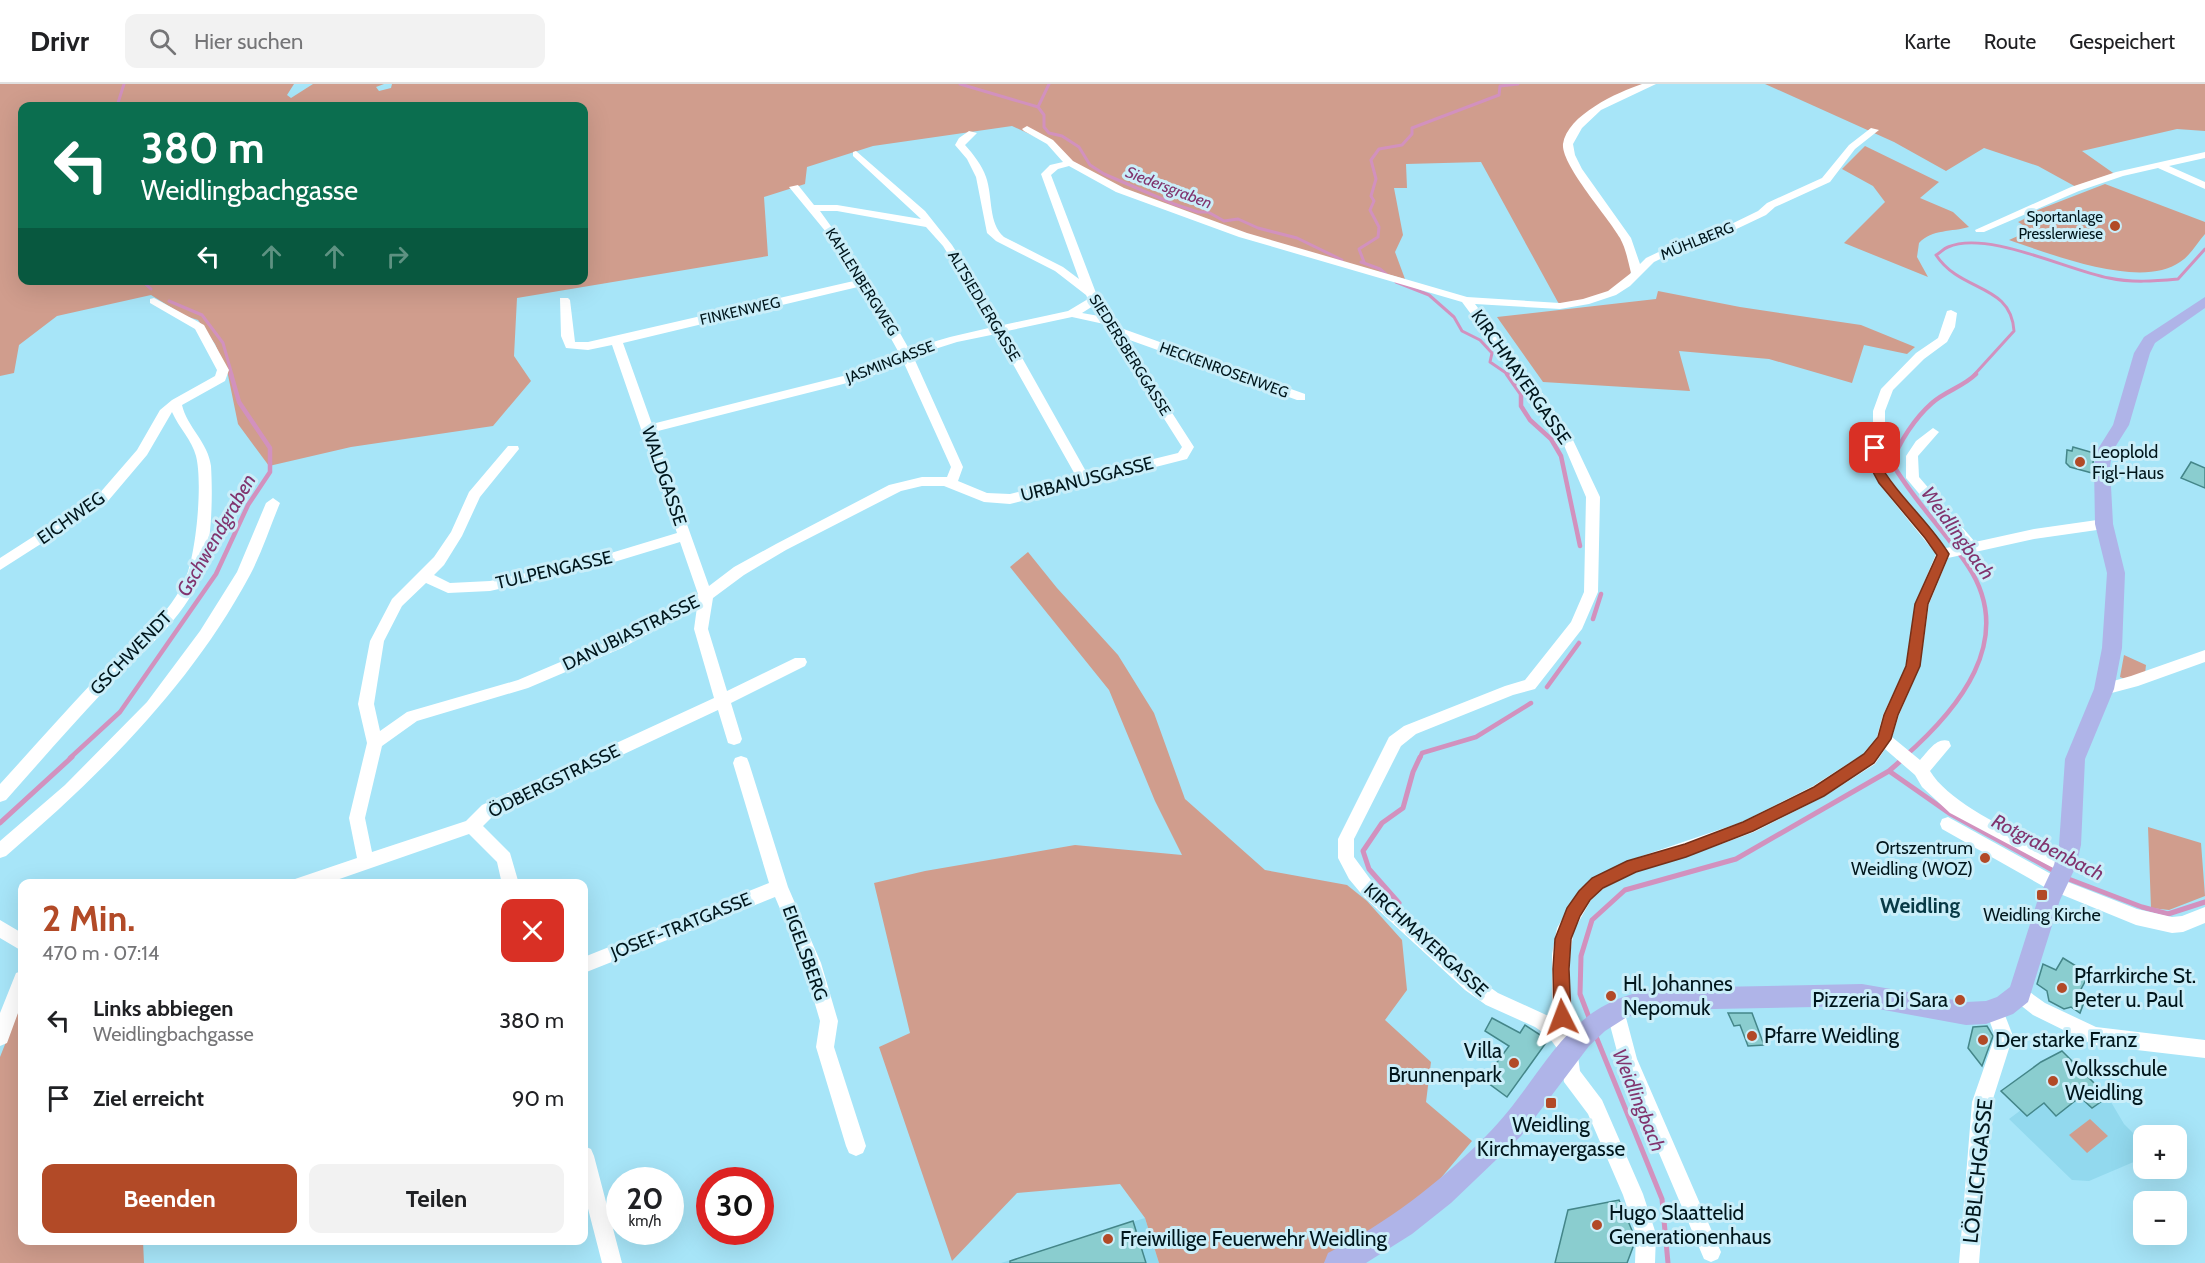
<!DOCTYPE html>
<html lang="de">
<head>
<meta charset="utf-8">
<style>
	body { margin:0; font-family:Cabin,sans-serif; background:#f2f2f2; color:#202124; height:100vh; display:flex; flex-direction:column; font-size:22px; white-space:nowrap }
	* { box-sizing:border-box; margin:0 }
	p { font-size:20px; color:#757577 }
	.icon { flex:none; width:33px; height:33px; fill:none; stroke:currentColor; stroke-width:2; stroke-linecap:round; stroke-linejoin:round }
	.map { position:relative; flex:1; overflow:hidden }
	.details { position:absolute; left:18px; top:795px; width:570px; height:366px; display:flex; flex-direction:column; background:#fff; border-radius:12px; box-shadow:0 6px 24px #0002 }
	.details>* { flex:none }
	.hud { position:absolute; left:18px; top:18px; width:570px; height:183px; border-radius:12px; box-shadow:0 6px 24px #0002; background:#0b6e4f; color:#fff; overflow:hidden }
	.fabs { position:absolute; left:2133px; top:1041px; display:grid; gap:12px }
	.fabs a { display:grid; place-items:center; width:54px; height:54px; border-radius:12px; background:#fff; box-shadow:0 6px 24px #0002; font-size:30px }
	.speed { position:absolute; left:606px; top:1083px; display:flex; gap:12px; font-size:30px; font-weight:700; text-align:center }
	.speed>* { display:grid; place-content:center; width:78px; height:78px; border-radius:50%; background:#fff; box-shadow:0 6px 24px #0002; line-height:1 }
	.speed small { font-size:15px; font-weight:400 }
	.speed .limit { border:9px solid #d22; background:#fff; color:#111 }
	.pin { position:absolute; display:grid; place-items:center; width:51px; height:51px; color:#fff; margin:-26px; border-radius:12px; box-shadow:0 3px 9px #0006 }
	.me { position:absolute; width:66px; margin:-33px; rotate:357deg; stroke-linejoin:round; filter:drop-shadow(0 0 4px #0008) }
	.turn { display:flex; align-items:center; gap:21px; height:126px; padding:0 24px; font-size:27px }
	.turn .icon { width:78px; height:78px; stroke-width:2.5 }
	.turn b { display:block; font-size:42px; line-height:51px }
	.lanes { display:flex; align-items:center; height:57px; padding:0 24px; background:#0003; justify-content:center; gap:30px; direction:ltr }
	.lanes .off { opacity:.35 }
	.round { display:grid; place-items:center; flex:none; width:63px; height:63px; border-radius:12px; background:#f2f2f2 }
	.head { display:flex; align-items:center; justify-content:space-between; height:102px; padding:0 24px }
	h1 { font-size:36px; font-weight:700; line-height:45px; color:#b24a27 }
	.cta { display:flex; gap:12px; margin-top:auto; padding:12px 24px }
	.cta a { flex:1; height:69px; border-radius:12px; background:#b24a27; color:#fff; font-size:24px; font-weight:700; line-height:69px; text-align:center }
	.cta a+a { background:#f2f2f2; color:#202124 }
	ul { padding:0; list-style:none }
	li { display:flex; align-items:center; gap:18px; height:78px; padding:0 24px }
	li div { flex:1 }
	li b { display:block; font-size:22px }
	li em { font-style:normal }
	header { display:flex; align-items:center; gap:36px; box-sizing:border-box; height:84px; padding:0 30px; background:#fff; border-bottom:2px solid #e0e0e0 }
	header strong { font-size:28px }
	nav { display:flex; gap:33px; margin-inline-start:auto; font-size:21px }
	.search { width:420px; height:54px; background:#f2f2f2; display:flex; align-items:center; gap:15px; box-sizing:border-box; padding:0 21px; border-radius:12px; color:#757577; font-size:22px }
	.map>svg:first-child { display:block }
	.built { fill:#92d9ee }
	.green { fill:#d09d8d; fill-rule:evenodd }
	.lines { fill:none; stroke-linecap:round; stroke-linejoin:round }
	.stream-far2 { stroke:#d291be; stroke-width:3 }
	.stream-far1 { stroke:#d291be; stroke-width:4.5 }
	.stream { stroke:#d291be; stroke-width:5 }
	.building { fill:#8acdcf; stroke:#448689; stroke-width:1.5 }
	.minor { fill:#fff; fill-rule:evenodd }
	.major { fill:#afb4e8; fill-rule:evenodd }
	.route { fill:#b24a27; stroke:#743019; stroke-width:1.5 }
	.poi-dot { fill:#b24a27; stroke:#caeef9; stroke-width:2 }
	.labels { text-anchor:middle; stroke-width:6; stroke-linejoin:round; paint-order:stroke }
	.far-poi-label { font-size:15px; fill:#00161c; stroke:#caeef9; text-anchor:end }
	.far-street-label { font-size:15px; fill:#00161c; stroke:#caeef9 }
	.far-water-label { font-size:16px; font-style:italic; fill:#81346e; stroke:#caeef9 }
	.street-label { font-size:18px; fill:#00161c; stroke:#caeef9 }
	.poi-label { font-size:18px; fill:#00161c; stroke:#caeef9; text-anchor:start }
	.water-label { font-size:20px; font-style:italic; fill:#81346e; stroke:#caeef9 }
	.quarter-label { font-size:21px; font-weight:bold; fill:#083a46; stroke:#caeef9 }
	.near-poi-label { font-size:21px; fill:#00161c; stroke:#caeef9; text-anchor:start }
	.near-street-label { font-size:21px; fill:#00161c; stroke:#caeef9 }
</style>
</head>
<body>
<header>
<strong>Drivr</strong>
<div class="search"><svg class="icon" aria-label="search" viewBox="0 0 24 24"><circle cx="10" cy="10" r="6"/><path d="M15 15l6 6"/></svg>Hier suchen</div>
<nav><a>Karte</a><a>Route</a><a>Gespeichert</a></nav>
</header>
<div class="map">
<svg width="2205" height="1179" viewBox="0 0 2205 1179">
	<rect width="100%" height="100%" fill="#a7e5f8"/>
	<path class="built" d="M2067,1001L2092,1024L2108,1013L2124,1040L2143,1059V1074L2089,1097L2072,1096L2009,1035L2021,1026L2027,1032L2044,1019L2056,1031Z
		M1145,1134L1159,1179H1001Z"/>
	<path class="green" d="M0,0H294L287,11L291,14L313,0H384L376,3L379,7L391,4L392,0H1651L1606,19L1577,44L1568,68L1636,176L1626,200L1612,209L1560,222L1481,78L1406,80L1407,104H1394L1403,151L1395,168L1405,195L1269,158L1122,106L1074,79L1049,59L1012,42L873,62L807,83L805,100L764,113L768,172L517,214L514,272L531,297L493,342L351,363L269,382L238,340L228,291L215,260L198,236L185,232L151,211L57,232L19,261L14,289L0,292ZM22,22H584V196H22Z
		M1765,0H2205V47L2177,45L2082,67L2116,91L2078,104L2038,82L1984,64L1946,87L1894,58Z
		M1865,62L1939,98L1920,114L1953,128L1969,143C1952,148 1932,145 1919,159L1917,173L1928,193L1844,159L1885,118L1873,102L1842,85Z
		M2105,100L2205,138V150C2197,159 2190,172 2180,178C2141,206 2051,170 2009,156L2031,146L2018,138L2028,133L2025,131Z
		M1658,207L1740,223L1861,241L1915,263L1907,270L1864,261L1852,299L1769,275L1679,267L1690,307L1543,298L1497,233L1656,215Z
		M1028,468L1057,504L1118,571L1154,629L1185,715L1265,786L1347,801L1367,817L1402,856L1407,906L1385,936L1431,978L1426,1018L1472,1057L1435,1101L1383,1146L1324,1179H1159L1145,1134L1120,1100L1017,1109L952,1177L879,963L910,949L874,799L925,787L1075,761L1182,771L1155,717L1109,606L1010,483Z
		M2124,571L2146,581L2145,590L2127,596L2120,593Z
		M2148,743L2201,759L2205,812L2169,826L2151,824Z
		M22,918V1156L143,1157L144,1179H0V973Z
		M2090,1035L2108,1052L2087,1069L2069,1051Z"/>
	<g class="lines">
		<path class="stream-far2" d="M960,0L1038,23
			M1049,0L1038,23L1044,31V43L1049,49L1062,52L1079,63L1090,81L1104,90L1174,120L1198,128H1208L1224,137L1238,135L1258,144L1297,154L1342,176
			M117,22L124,0
			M1361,178L1380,185L1387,191
			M1364,178L1359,165L1378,153L1379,143L1370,126L1374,117L1371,112L1376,95L1371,76L1379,65L1402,61L1412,50V44L1499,11L1500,2L1518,0
			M141,196L151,205
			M1396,198L1429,211L1454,233L1462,247L1480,256L1492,269L1490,278L1509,291
			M169,217L202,231L223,259L232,291
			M1974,291L2014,247C2011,199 1961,209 1936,171C1940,169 1943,165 1948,163C1987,146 2067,186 2109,194C2132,199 2155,197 2178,195L2205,165"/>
		<path class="stream-far1" d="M1507,290L1521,310V322L1530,336L1551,355L1561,372L1580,462
			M1593,535L1601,510
			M1547,603L1579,559
			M70,674L120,628L216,490L248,421L270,388V364L239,318L231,290
			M1420,674L1422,669L1476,653L1531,619
			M1903,674C1958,626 2017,556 1968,482C1944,446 1914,417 1892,379C1899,358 1915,334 1932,319C1945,307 1963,303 1976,290"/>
		<path class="stream" d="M1889,687L1949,729L2056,788
			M0,739L72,673
			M2066,794L2142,823L2168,830L2205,818
			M1399,819L1369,785L1363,767L1382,739L1403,724L1413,688L1420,673
			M1590,936L1580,910L1581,872L1592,836L1625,806L1736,775L1889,687L1905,673
			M1595,950L1662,1115L1668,1179"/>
	</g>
	<path class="building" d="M2073,363L2094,369L2092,389L2070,383L2066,379L2067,366L2072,367Z
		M2191,378L2205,384V404L2181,394Z
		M2063,874L2089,890L2079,909L2086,913L2080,929L2071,923L2064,925L2049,917L2047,907L2037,900L2043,880L2056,886Z
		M1728,929H1752L1764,961L1748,962L1740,941L1734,942Z
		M1492,934L1520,949L1525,941L1548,956L1507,1013L1484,996L1509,962L1485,947Z
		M1987,942L1993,952L1982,982L1968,964L1973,943Z
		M2062,967L2108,1013L2092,1024L2080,1013L2056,1032L2044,1019L2027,1032L2001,1007L2041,978Z
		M1619,1116L1634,1151L1633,1163L1627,1179H1555L1568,1126Z
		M1133,1137L1146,1179H1010V1177Z"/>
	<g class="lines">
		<path class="minor" d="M1642,0H1656L1601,26L1582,44L1573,60L1575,71L1582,85L1631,154L1640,180L1646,174L1692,152L1719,146L1758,127L1767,119L1822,94L1849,61L1871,44L1879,46L1855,65L1830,98L1775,123L1766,131L1726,150L1700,156L1654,178L1630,202L1616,211L1589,220L1560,225L1475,220L1546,314L1573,356L1600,413L1598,508L1582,545L1535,605L1513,611L1416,650L1401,662L1354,755V773L1376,803L1477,894L1498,909L1555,935L1552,913V870L1557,844L1579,806L1592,794L1627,777L1742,738L1813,702L1863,670L1877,653L1883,631L1906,582L1915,520L1936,470L1883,405L1866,377L1873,345V327L1881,305L1916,269L1938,254L1947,227L1951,226L1957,229L1955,243L1947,258L1924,275L1893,306L1885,327V345L1878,377L1893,399L1946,464L1962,461L1906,394V372L1916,357L1933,344L1939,348L1918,372L1919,393L1975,458L2034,445L2104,435L2111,440L2104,445L2034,455L1948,474L1929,520L1920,582L1899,631L1892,653L1920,676C1928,668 1936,653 1949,657L1951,662L1930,687C1952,724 2032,756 2071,777L2073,782L2071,787L2065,789L2059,787L1950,729L1922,703L1915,691L1885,665L1875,680L1825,712L1754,748L1686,773L1637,788L1604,804L1591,816L1574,846L1570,870V913L1580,987L1602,1016L1643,1110L1656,1150L1655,1179H1635L1636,1150L1623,1111L1588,1030L1564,998L1559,967L1548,952L1535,943L1486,921L1465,906L1364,813L1349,795L1338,774V755L1389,653L1404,642L1505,602L1525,596L1571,538L1584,508L1586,413L1563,359L1537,319L1462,218L1239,153L1116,108L1069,82L1058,85L1051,91L1096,209L1118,243L1305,310V316H1297L1124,254L1194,363L1187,375L1010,420L984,418L944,402H922L901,407L786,466L744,491L713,514L708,545L727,607L795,574H805L807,578L805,582L731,619L742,655L740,659L734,661L728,659L718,626L494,731L483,742L510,769L519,800H502L497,778L469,750L325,800H293L295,795L357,774L349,734L367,659L358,620L370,557L392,515L434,473L451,448L469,408L508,362H518L519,365L480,413L462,452L444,481L434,491L450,499L490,497L601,472L677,449L612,261L588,266L566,264L561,252L560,214H568L570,216L575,258H588L858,196L826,148L789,103L798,101L814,121H837L921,135L853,72V68L856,67L925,127L952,161L1003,241L1068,227L1088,215L1086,211L1055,187L996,157L987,149L976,93L967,75L955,61L959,54L969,47L977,49L965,61C973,70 982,81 986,93C993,113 988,139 1004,153L1063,183L1079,195L1041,90L1050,81L1063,78L1047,60L1024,47L1022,45L1027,42L1053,56L1073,77L1124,104L1247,149L1467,213L1560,219L1583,215L1608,207L1631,189C1628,177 1626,165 1620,154C1608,133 1561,81 1563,60C1567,31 1618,8 1642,0ZM820,127H837L926,143L943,162L993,243L950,253L909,265L871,198ZM862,202L899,269L877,281L851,290L652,340L623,259ZM1093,222L1099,232L1082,229ZM1072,233L1104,240L1182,363L1178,369L1088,391L1007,247ZM996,250L1077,394L1010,410L987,409L958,397L963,383L913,272L957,258ZM903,277L951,383L947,393H922L889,401L776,460L734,483L709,502L654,348L859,296L885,287ZM680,458L698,510L612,556L518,596L407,628L380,647L374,620L384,557L402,522L426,499L448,509L490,507L601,482ZM697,523L694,545L714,614L482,721L466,737L372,768L365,734L382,662L417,637L528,604L622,564Z
			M2205,68V74L2169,82L2205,98V105L2158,84L2123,92L2079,107L1984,148H1976L1975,146L2071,103L2116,88Z
			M154,214L204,241L229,286L225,297L182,321C187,343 208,358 211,382C213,414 212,470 198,499C177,542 136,573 103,608C70,643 38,680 6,716L0,718V700C31,666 61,632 92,599C123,568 165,538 184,498C196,474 203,399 196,372C192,356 179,344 172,328L147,371L108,417L0,486V474L98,411L137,366L160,326L172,316L215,292L217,286L195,245L150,219V215Z
			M273,414L280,419C270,443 262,468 250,491C190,603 101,690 6,772L0,774V757L65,701L147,618L200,547L237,488L266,419Z
			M2205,566V578L2138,602L2104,611L2099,609L2096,605L2099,601L2131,592Z
			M741,672L747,674L749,679L788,803L821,879L838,937L834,963L866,1062L863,1069L856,1072L849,1069L846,1062L816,963L820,937L803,879L775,813L584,889V873L769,799L733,679L735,674Z
			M1948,733L2060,795L2137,825L2172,833L2182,832L2205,823V839L2183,848L2172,849L2136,841L2048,805L1942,745L1940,740L1942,735Z
			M0,836L22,849V867L0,854Z
			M22,887V918L7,959L0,962V929L16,889Z
			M2020,901L2045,919L2096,943L2205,956V974L2094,961L2033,931L2014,916L2011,910L2014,904Z
			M1615,917L1621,920L1624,926L1637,975L1721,1168L1718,1175L1711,1178L1704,1175L1619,975L1606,926L1609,920Z
			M1995,918L2001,921L2013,952L1992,1018L1979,1179H1959L1972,1018L1995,952L1986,927L1989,921Z
			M584,1062L591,1065L594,1072L622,1179H602L584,1109Z"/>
		<path class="major" d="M2205,213V224L2155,259L2150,269L2129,341L2112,368L2110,383L2113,440L2125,489L2122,564L2114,605L2085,675L2081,761L2076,782L2060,816L2028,918L2013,930L2005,933L1986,940L1966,941L1862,922L1662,926L1627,933L1605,947L1589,962L1521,1052L1451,1119L1412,1150L1366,1179H1324L1328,1169C1387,1139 1439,1099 1486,1052C1548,990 1562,916 1662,904L1862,900L1966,918L1986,917L1997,913L2010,903L2038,815L2054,781L2059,761L2065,675L2094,605L2102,564L2107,489L2095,440L2094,383L2096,368L2113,341L2134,269L2144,253Z"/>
	</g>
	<path class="route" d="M1875,361L1881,364L1878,377C1897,412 1929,437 1949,470L1928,520L1920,582L1898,631L1891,655L1874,679L1824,712L1753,747L1686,773L1636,788L1603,804L1590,816L1580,832L1571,855L1569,885L1571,933L1568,939L1562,941L1556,939L1554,933L1553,885L1555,855L1567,824L1579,807L1592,794L1627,777L1685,760L1743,738L1814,703L1864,670L1878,653L1884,631L1906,582L1915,520L1937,471L1925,454L1879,399L1867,377L1870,364Z"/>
	<g class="poi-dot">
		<circle cx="2115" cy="142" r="6"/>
		<circle cx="2080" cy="378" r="6"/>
		<circle cx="1985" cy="774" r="6"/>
		<rect x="2036" y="805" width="12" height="12" rx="3"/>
		<circle cx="2062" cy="904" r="6"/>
		<circle cx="1611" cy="912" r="6"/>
		<circle cx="1960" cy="916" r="6"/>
		<circle cx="1752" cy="952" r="6"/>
		<circle cx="1983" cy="956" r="6"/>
		<circle cx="1514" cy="979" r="6"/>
		<circle cx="2053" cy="997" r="6"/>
		<rect x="1545" y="1013" width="12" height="12" rx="3"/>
		<circle cx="1597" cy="1141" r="6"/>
		<circle cx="1108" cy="1155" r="6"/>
	</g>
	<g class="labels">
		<g class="far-poi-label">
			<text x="2103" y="138">Sportanlage<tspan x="2103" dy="17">Presslerwiese</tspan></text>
		</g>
		<g class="far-street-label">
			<text transform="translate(1697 157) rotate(-22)" y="5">MÜHLBERG</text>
			<text transform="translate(862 198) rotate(58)" y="5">KAHLENBERGWEG</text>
			<text transform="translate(984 222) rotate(59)" y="5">ALTSIEDLERGASSE</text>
			<text transform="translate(740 227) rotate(-13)" y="5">FINKENWEG</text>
			<text transform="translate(1130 271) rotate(58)" y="5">SIEDERSBERGGASSE</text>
			<text transform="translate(890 278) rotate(-21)" y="5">JASMINGASSE</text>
			<text transform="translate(1224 286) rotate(20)" y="5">HECKENROSENWEG</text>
		</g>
		<g class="far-water-label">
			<text transform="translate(1169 103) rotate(21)" y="6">Siedersgraben</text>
		</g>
		<g class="street-label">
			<text transform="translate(1521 293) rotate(55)" y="6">KIRCHMAYERGASSE</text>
			<text transform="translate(664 392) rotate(71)" y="6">WALDGASSE</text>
			<text transform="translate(1087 395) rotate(-14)" y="6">URBANUSGASSE</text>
			<text transform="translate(71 434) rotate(-35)" y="6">EICHWEG</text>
			<text transform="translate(554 486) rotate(-13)" y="6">TULPENGASSE</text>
			<text transform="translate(631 549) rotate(-26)" y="6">DANUBIASTRASSE</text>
			<text transform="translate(131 569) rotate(-46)" y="6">GSCHWENDT</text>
			<text transform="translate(554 697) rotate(-26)" y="6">ÖDBERGSTRASSE</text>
			<text transform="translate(681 842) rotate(-22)" y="6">JOSEF-TRATGASSE</text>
			<text transform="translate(1426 856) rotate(42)" y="6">KIRCHMAYERGASSE</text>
			<text transform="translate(805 869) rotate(70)" y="6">EIGELSBERG</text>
		</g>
		<g class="poi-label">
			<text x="2092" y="374">Leoplold<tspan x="2092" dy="21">Figl-Haus</tspan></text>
			<text x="1973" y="770" text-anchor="end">Ortszentrum<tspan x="1973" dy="21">Weidling (WOZ)</tspan></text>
			<text x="2042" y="837" text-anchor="middle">Weidling Kirche</text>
		</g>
		<g class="water-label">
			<text transform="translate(1958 449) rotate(54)" y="7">Weidlingbach</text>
			<text transform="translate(216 451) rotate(-60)" y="7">Gschwendgraben</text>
			<text transform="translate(2048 763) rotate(27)" y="7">Rotgrabenbach</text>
			<text transform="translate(1639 1016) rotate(68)" y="7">Weidlingbach</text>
		</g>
		<g class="quarter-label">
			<text x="1920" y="829">Weidling</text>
		</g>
		<g class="near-poi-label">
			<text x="2074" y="899">Pfarrkirche St.<tspan x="2074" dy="24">Peter u. Paul</tspan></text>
			<text x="1623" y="907">Hl. Johannes<tspan x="1623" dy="24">Nepomuk</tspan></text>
			<text x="1948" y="923" text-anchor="end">Pizzeria Di Sara</text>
			<text x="1764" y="959">Pfarre Weidling</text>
			<text x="1995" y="963">Der starke Franz</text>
			<text x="1502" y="974" text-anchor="end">Villa<tspan x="1502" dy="24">Brunnenpark</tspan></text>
			<text x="2065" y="992">Volksschule<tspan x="2065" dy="24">Weidling</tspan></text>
			<text x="1551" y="1048" text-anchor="middle">Weidling<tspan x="1551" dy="24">Kirchmayergasse</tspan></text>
			<text x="1609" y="1136">Hugo Slaattelid<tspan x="1609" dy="24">Generationenhaus</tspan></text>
			<text x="1120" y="1162">Freiwillige Feuerwehr Weidling</text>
		</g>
		<g class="near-street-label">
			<text transform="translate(1978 1087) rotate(-84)" y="7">LÖBLICHGASSE</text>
		</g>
	</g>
</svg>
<div class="fabs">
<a>+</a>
<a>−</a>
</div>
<div class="speed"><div>20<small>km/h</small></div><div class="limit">30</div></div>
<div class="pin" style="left:1875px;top:364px;background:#d93025"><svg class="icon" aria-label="arrive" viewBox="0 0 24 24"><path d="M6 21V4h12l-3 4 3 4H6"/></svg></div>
<svg class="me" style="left:1562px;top:933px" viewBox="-20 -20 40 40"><path d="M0-17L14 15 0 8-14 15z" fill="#b24a27" stroke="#fff" stroke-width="4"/></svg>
<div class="hud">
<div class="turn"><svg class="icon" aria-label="left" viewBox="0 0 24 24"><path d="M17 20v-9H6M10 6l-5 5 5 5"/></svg><div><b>380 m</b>Weidlingbachgasse</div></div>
<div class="lanes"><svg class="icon" aria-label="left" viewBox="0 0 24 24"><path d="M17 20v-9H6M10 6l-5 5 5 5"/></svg><svg class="icon off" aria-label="ahead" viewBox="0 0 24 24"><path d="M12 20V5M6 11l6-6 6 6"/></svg><svg class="icon off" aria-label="ahead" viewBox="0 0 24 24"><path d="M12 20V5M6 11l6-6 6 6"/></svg><svg class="icon off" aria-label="right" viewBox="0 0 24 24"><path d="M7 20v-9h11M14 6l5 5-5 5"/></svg></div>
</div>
<section class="details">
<div class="head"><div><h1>2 Min.</h1><p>470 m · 07:14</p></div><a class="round" style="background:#d93025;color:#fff"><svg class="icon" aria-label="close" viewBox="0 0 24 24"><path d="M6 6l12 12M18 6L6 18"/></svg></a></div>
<ul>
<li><svg class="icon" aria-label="left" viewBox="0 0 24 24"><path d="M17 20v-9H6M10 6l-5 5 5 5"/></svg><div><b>Links abbiegen</b><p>Weidlingbachgasse</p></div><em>380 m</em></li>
<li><svg class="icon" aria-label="arrive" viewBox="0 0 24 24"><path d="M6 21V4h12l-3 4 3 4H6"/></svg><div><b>Ziel erreicht</b></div><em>90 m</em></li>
</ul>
<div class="cta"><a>Beenden</a><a>Teilen</a></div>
</section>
</div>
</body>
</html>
